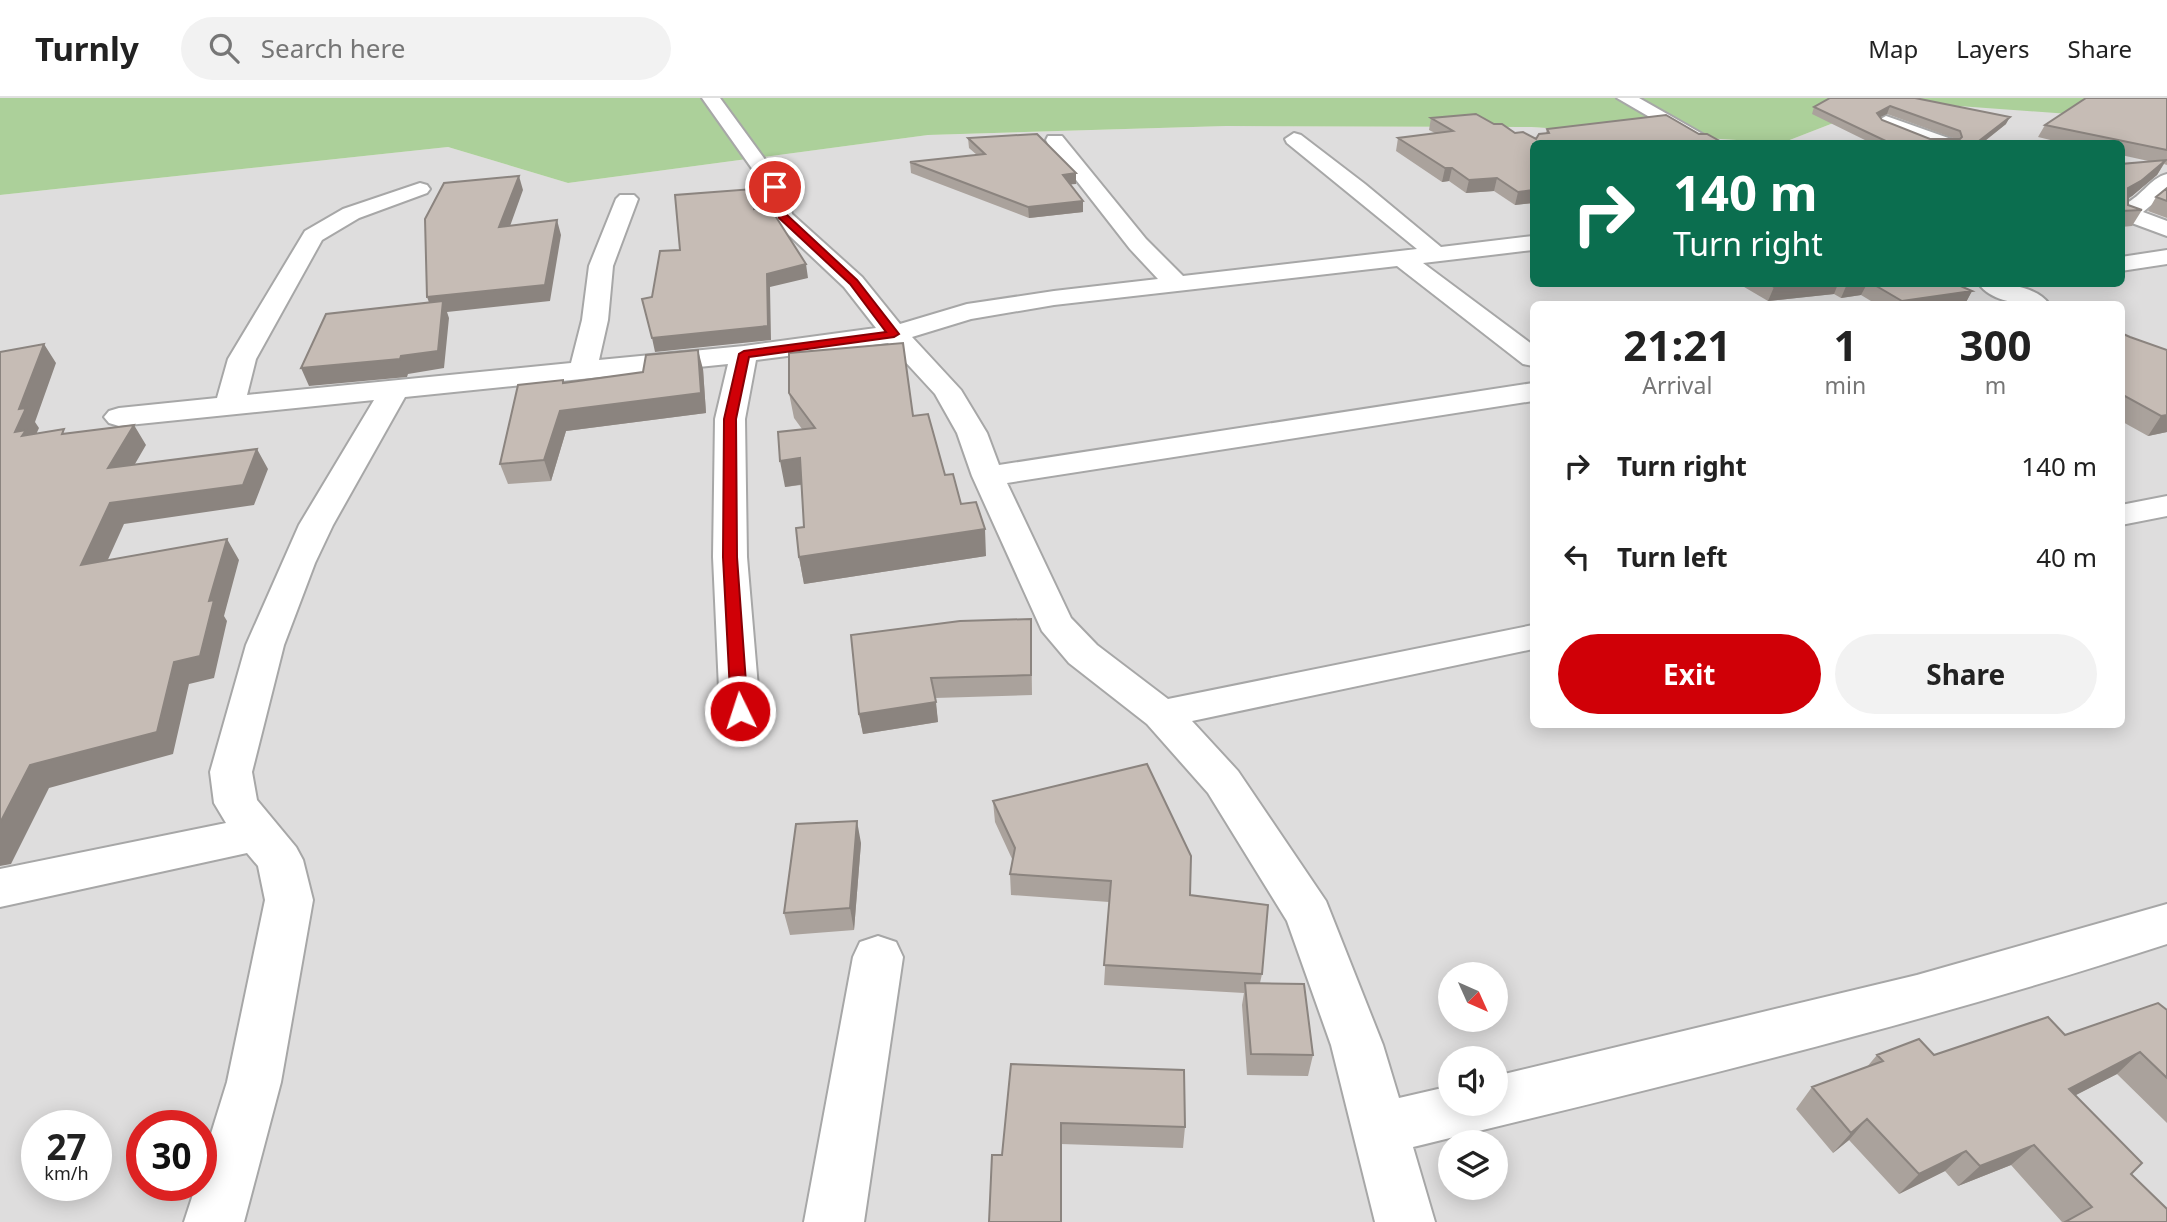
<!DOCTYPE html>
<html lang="en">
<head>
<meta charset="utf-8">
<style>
	body { margin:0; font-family:"Noto Sans",sans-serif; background:#f2f2f2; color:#222; height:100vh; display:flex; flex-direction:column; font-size:26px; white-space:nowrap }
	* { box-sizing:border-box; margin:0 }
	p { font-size:23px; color:#767676 }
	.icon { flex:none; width:38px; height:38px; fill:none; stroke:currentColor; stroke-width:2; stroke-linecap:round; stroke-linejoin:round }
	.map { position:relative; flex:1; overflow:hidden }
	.sheet { position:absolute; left:1530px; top:203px; width:595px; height:427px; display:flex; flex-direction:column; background:#fff; border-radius:10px; box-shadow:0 4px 18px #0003 }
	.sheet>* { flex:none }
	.hud { position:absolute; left:1530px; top:42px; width:595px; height:147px; border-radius:10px; box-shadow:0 4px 18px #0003; background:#0b6e4f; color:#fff; overflow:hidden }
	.needle { width:46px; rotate:135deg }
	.buttons { position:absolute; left:1438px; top:864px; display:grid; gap:14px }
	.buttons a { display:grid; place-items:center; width:70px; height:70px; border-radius:50%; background:#fff; box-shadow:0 4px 18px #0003; font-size:35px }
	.speed { position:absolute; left:21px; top:1012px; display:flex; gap:14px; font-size:35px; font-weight:700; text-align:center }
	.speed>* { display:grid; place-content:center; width:91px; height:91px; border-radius:50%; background:#fff; box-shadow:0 4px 18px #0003; line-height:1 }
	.speed small { font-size:18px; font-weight:400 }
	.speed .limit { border:10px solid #d22; background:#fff; color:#111 }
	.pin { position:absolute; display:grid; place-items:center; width:60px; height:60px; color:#fff; margin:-30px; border:4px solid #fff; border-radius:50%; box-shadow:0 2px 7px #0007 }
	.me { position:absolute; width:77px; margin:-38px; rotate:356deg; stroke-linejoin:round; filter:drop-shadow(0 0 5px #0008) }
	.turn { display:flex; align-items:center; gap:24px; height:147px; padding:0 28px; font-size:32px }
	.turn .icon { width:91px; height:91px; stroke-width:2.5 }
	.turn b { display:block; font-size:49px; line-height:60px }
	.eta { display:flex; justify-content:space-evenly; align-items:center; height:119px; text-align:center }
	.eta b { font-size:42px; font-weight:700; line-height:49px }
	.action { display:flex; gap:14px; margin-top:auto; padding:14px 28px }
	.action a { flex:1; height:80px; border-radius:42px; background:#d00007; color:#fff; font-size:28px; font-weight:700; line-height:80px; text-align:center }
	.action a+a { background:#f2f2f2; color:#222 }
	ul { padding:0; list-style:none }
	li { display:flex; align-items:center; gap:21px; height:91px; padding:0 28px }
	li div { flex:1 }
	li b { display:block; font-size:26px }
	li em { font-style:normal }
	header { display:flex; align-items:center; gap:42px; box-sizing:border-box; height:98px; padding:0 35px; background:#fff; border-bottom:2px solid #e0e0e0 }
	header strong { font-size:33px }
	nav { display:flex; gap:38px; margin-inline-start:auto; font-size:24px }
	.search { width:490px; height:63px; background:#f2f2f2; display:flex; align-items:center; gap:18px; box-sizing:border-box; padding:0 24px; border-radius:38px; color:#767676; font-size:26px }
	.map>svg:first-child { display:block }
	.residential { fill:#dedddd; fill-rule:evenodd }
	.forest { fill:#acd09a }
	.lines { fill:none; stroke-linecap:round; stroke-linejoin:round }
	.minor-casing { stroke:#a7a7a7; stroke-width:4 }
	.minor { fill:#fff; fill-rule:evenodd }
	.wall { fill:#aaa29c; fill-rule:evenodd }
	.shaded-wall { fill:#8b847f }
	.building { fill:#c6bcb5; stroke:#8b847f; stroke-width:2; fill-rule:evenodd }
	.route { fill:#d00007; stroke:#870005; stroke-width:2 }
</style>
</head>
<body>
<header>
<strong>Turnly</strong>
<div class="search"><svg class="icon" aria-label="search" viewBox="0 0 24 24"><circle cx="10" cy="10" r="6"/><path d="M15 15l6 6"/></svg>Search here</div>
<nav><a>Map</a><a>Layers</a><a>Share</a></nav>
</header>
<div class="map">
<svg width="2167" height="1124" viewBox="0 0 2167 1124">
	<rect width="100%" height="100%" fill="#f1ede6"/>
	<path class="residential" d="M2167,0V1124H0V97L448,49L568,85L928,37L1226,28L1531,29L1782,45L1890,3ZM1533,46H2121V186H1533ZM1533,206H2121V626H1533ZM1451,877H1496V922H1451ZM1451,961H1496V1006H1451ZM37,1027H96V1087H37ZM142,1027H201V1087H142ZM1451,1045H1496V1090H1451Z"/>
	<path class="forest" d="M0,0H2107L2083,17L1890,3L1782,45L1531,29L1226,28L928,37L568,85L448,49L0,97Z"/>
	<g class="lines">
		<defs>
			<path id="minor" d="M702,0H720L785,89L792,116L862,179L900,226L967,206L1054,193L1158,181L1130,151L1048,46L1046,42L1048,38H1062L1146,141L1183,178L1417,151L1287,45L1285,41L1294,35L1301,37L1365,86L1441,149L1533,138V152L1423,165L1533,247V268L1523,266L1397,168L1054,207L971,221L912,239L961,292L987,335L999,367L1533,285V303L1007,385L1071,520L1097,547L1168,601L1533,527V551L1192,623L1238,673L1326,803L1383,947L1399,1000L1451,988V1006H1496V978L1917,877L2167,806V846C1919,927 1665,988 1413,1049L1435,1124H1375L1331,947L1287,823L1208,695L1147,626L1069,565L1042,533L972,378L957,335L935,296L888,245L756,262L745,321L747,459L760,613L754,623L740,627L726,623L720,613L713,459L715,321L728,266L405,299L333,427L315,465L284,547L252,674L257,702L296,749L303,762L313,802L281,984L244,1124H184L196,1087H201V1068L227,984L265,802L258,768L247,755L0,809V771L226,725L214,705L210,674L246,547L299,427L374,302L119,328L109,325L104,319L109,313L119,310L217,300L228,261L305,133L343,111L420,85L427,87L430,91L427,95L359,120L322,142L256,261L247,297L571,265L582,222L589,168L616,101L620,97H634L638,101L613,168L608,222L599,262L744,248L876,230L844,189L774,123L765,89Z
				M1617,0H1639L1720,46H1696Z
				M1886,18L1954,42L1956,46H1928L1880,27L1877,23Z
				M2167,76V94L2143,114L2167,123V138L2121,121V107C2140,102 2149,80 2167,76Z
				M2167,152V166L2121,173V159Z
				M1979,186C1999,184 2036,187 2049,206C2028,208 1992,205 1979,186Z
				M2167,398V418L2121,427V407Z
				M878,838L896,844L903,859L864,1124H804L853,859L860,844Z"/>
		</defs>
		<use href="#minor" class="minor-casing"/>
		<use href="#minor" class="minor"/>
	</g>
	<path class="wall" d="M1830,0L2006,26L1981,46H1873L1812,16L1814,9ZM1887,16L1956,41H1930L1882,22L1880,19Z
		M2167,0V67L2164,66L2157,77L2132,98L2128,101V107L2121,113V66L2153,64L2121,57V46H2067L2038,39L2045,27Z
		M1666,17L1533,46V105L1515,107L1494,93L1466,95L1449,83L1442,84L1396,53L1398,40L1435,35L1429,32L1431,20L1494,26L1515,35L1536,41L1546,35L1547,31Z
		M968,40L1076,75V86H1071L1083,114L1029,120L911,75L910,64L977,57L969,50Z
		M2167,90V120L2148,113L2156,99Z
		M2142,112L2132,128L2121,129V113Z
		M1739,186H1956L1972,193L1965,206H1876L1861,197L1841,200L1834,196L1768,203Z
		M2121,235L2130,239L2167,252V334L2148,338L2121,323Z
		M703,271L706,315L566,333L551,383L508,386L500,366L563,282L564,284Z
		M789,295L913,318L945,377L986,458L804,486L799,459L804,429L801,387L785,389L802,331L794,320Z
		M1031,521L1032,597L935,600L938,624L863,636L859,616Z
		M993,703L1190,797L1262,876L1260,885L1313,957L1308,978L1247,977L1242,907L1244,895L1104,887L1109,804L1011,797L1010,776L1013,763L995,724Z
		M861,745L854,832L790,837L784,815Z
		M2167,912V1025L2117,976L2075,997L2131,1076L2167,1124H2062L2011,1067L1958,1088L1945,1073L1899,1096L1849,1042L1833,1055L1796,1011L1812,989L1866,970L1877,957H1934L2065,937Z
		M1011,966L1185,1029L1183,1050L1061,1046L1002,1057Z"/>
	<path class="shaded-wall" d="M1890,8L1887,16L1874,22L1877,15Z
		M2010,19L2006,26L1981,46H1975Z
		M2166,62L2157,77L2132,98L2121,104L2128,90Z
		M1445,70H1452L1449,83L1442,84Z
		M1076,75V86L1063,87V77Z
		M519,78L523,92L504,145L499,129Z
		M1497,80L1494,93L1466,95L1469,82Z
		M1533,92V105L1515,107L1518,94Z
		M1083,103V114L1029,120L1028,109Z
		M557,122L561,137L550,203L447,214L449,220L444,270L408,276L407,279L309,288L301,270L401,258L433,215L427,199Z
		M806,166L808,180L770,189L771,242L655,254L652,240L767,176Z
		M1801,186H1838L1834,196L1768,203L1774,189Z
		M1847,186H1867L1861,197L1841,200Z
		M1972,193L1965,206H1900L1902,203Z
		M44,246L56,265L35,324L39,330L33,343L15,334L19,311Z
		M698,252L703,271L706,315L566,333L551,383L544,362L560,313Z
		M2167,317V334L2148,338L2161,318Z
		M134,327L146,347L121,390L108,370Z
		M257,351L268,371L254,407L124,426L96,488L81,467L110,405Z
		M800,360L804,386L785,389L780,363Z
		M985,431L986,458L804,486L799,459Z
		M227,441L239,462L224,518L227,523L214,580L189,586L173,656L49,690L11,766L0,768V725L30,667L174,564L209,503Z
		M936,604L938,624L863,636L859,616Z
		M857,723L861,745L854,832L850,810Z
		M2140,954L2117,976L2047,1012L2069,991Z
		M1867,1021L1849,1042L1833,1055L1851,1035Z
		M2034,1047L2011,1067L1958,1088L1980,1068Z
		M1966,1053L1945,1073L1899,1096L1919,1076Z"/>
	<path class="building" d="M1830,0H1915L2010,19L1975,46H1892L1814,9ZM1890,8L1960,33L1962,39L1960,41H1930L1882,22L1877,15Z
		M2086,0H2167V52L2045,27Z
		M1476,16L1494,26H1502L1515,35L1523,34L1536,41L1539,36L1549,35L1547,31L1666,17L1699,36H1707L1725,46H1533V92L1518,94L1497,80L1469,82L1452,70H1445L1398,40L1453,33L1431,20Z
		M1037,36L1076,75L1063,77L1083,103L1028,109L910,64L985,56L968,40Z
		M2166,62L2141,83L2128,90V107L2142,112L2121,113V66Z
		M519,78L499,129L557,122L545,187L427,199L425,121L444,85Z
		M2167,90V103L2156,99Z
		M753,91L754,111L769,108L806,166L767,176L768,228L652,240L642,201L652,199L660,153L680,152L675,97Z
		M1769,186H1801L1774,189Z
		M1873,186H1956L1972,193L1902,203Z
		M443,203L438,253L401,258L400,261L301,270L326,216Z
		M2121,235L2130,239L2167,252V317L2161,318L2121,296Z
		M903,245L913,318L928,316L945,377L953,376L961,406L976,404L985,431L799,459L796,430L804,429L800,360L780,363L778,334L815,330L789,295V255Z
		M44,246L19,311L26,310L15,334L26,332L22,338L64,331L62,336L134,327L108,370L257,351L243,387L110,405L81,467L227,441L209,503L214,502L200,558L174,564L157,634L30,667L0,725V254Z
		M698,252L701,295L560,313L544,362L500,366L518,287L563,282V285L643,274L646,257Z
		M1031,521V577L931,580L936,604L859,616L851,537L960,523Z
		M1147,666L1191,758L1190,797L1268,807L1262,876L1104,867L1111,783L1010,776L1015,750L993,703Z
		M857,723L850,810L784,815L796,726Z
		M1245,885L1304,886L1313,957L1251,956Z
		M2158,905L2167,912V980L2140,954L2069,991L2142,1065L2131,1076L2167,1111V1124H2065L2092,1109L2034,1047L1980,1068L1966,1053L1919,1076L1867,1021L1851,1035L1812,989L1883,963L1877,957L1919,941L1934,957L2048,919L2065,937Z
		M1011,966L1184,972L1185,1029L1061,1025V1124H989L992,1057H1002Z"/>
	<path class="route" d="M775,87L780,89L787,117L857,182L899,236L894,239L749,259L736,321L737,459L748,613L740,618L731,613L723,459L724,321L739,256L744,253L886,234L850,186L779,120L771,89Z"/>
</svg>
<div class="buttons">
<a><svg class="needle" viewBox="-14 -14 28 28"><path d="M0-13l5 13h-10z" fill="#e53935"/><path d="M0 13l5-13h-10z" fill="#767676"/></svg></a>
<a><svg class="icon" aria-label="sound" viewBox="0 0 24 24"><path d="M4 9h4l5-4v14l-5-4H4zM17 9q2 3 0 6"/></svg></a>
<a><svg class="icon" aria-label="layers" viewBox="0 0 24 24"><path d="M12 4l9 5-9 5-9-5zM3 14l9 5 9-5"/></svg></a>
</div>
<div class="speed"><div>27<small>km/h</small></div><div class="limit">30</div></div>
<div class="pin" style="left:775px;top:89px;background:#d93025"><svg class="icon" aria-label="arrive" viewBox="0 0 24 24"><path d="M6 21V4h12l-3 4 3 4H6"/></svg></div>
<svg class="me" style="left:740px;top:613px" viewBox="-20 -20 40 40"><circle r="17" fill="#d00007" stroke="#fff" stroke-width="3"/><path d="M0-11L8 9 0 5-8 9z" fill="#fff"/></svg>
<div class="hud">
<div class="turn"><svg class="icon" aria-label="right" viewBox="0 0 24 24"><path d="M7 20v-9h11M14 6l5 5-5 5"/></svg><div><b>140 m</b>Turn right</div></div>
</div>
<section class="sheet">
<div class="eta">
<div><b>21:21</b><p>Arrival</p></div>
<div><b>1</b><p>min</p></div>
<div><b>300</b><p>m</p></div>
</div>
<ul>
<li><svg class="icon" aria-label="right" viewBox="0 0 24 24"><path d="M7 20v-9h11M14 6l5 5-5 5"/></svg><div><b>Turn right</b></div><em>140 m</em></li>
<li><svg class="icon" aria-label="left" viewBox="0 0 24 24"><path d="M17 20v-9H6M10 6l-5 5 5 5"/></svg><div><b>Turn left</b></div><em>40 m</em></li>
</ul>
<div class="action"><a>Exit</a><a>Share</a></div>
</section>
</div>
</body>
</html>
